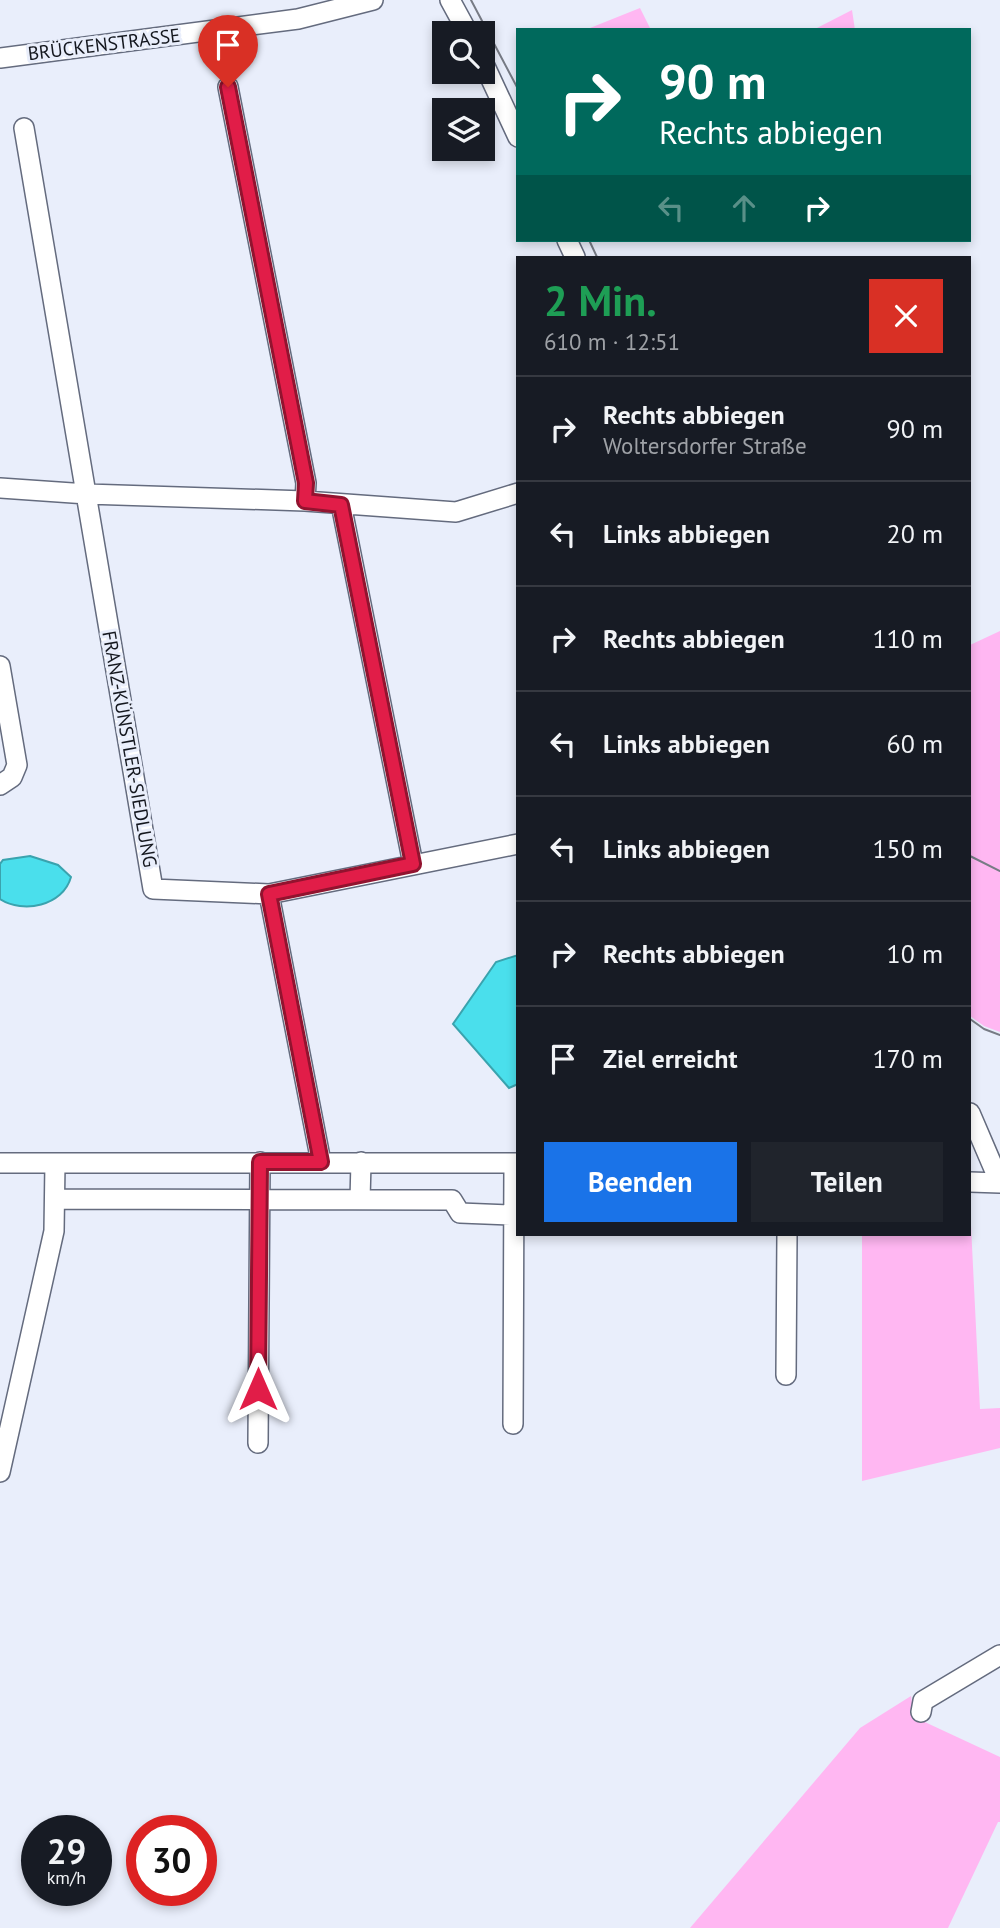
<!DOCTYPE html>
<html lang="de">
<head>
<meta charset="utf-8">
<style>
	body { margin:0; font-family:"PT Sans",sans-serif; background:#20242c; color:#f1f3f6; height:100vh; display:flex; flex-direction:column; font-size:26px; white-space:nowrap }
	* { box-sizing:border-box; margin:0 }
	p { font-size:23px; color:#9ea1a6 }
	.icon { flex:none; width:38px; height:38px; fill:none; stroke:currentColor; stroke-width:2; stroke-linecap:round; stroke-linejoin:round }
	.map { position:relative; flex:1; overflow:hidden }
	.details { position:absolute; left:516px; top:256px; width:455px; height:980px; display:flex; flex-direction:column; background:#171b24; border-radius:0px; box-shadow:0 4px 10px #0003 }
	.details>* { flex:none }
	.guide { position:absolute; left:516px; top:28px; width:455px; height:214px; border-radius:0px; box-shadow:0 4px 10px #0003; background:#00695c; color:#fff; overflow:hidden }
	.fabs { position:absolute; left:432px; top:21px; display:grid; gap:14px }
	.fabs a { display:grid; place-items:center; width:63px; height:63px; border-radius:0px; background:#171b24; box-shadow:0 4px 10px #0003; font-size:35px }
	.speed { position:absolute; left:21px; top:1815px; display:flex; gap:14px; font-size:35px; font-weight:700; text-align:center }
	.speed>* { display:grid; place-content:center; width:91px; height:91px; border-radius:50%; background:#171b24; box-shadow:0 4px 10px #0003; line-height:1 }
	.speed small { font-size:18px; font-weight:400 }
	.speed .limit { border:10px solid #d22; background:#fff; color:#111 }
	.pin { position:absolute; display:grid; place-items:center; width:60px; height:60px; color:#fff; margin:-72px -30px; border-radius:50% 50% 50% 0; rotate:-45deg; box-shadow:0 0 7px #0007 }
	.pin .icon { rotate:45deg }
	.me { position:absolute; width:77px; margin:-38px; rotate:0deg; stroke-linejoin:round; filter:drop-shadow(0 0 5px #0008) }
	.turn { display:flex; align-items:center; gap:24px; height:147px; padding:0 28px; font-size:32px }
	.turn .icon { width:91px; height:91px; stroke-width:2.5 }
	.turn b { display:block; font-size:49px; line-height:60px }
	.lanes { display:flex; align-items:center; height:66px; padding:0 28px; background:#0003; justify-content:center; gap:35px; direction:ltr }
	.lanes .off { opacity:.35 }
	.round { display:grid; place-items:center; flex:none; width:74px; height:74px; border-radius:0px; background:#20242c }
	.summary { display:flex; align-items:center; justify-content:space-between; height:119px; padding:0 28px }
	h1 { font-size:42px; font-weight:700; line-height:52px; color:#1e9e55 }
	.primary-button { display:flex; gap:14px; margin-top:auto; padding:14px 28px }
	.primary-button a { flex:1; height:80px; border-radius:0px; background:#1a73e8; color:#fff; font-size:28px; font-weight:700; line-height:80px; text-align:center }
	.primary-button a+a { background:#20242c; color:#f1f3f6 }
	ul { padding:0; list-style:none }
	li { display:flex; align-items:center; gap:21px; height:105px; padding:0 28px; border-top:2px solid #363941 }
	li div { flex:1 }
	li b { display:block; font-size:26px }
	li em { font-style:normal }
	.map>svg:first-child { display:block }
	.green { fill:#ffb7f2 }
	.water { fill:#4adfec; stroke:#3aa3ae; stroke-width:2 }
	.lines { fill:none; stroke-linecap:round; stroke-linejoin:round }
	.minor-casing { stroke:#646b7e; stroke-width:22 }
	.minor { stroke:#fff; stroke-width:19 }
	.tram { stroke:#777b85; stroke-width:2 }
	.route-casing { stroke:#92132f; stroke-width:18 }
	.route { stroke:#e11d48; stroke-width:12 }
	.labels { text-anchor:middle; stroke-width:6; stroke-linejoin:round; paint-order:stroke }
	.street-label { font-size:19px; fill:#14171e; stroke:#e9eefb }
</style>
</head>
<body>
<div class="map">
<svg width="1000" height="1928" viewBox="0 0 1000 1928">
	<rect width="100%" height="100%" fill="#e9eefb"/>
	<path class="green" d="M640,8L651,30H592L590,28Z
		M852,10L855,30H813Z
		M1000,631V1032L984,1026L970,1016V645Z
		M970,1205L980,1409L1000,1408V1448L862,1481V1234H970Z
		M911,1696L914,1717L1000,1757V1822H998L948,1928H690L860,1728Z"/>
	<path class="water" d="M30,856L58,865L71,877C63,906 23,914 0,899V864L3,860Z
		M518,955V1084L509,1088L453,1024L496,962Z"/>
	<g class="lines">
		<defs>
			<path id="minor" d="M450,0L468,33
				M0,58L298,19L373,0
				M483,62L518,137
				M228,87L306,483L305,501
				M24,128L153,889L269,894L518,844
				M567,240L575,257
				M0,488L87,494L305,501L456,512L518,493
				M341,504L413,864
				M0,666L17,765L12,777L0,785
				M269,894L321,1162
				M970,1113L1000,1183
				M0,1163H518
				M970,1182L1000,1183
				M55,1199L452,1200L460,1213L513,1215
				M360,1200L361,1162
				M786,1375L787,1234
				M513,1424L514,1163
				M258,1443L260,1162
				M0,1472L54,1231L55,1163
				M921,1712L923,1701L1000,1655"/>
		</defs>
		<use href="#minor" class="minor-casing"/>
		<use href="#minor" class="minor"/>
		<path class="tram" d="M471,0L518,89
			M589,240L597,257
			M970,856L1000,871
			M970,1019L984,1029L1000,1035"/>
	</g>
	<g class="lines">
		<defs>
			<path id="route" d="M228,87L306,483L305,501L341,505L413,864L269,894L321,1162H260L258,1389"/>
		</defs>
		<use href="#route" class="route-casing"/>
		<use href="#route" class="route"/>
	</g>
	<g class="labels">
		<g class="street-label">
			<text transform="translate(104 44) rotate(-7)" y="7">BRÜCKENSTRASSE</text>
			<text transform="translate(130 749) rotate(80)" y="7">FRANZ-KÜNSTLER-SIEDLUNG</text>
		</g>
	</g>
</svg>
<div class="fabs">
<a><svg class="icon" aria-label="search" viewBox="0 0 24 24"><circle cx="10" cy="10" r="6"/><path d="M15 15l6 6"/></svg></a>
<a><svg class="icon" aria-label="layers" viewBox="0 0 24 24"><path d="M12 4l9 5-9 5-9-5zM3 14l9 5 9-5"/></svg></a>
</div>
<div class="speed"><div>29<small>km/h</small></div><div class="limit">30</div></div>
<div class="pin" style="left:228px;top:87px;background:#d93025"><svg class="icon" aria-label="arrive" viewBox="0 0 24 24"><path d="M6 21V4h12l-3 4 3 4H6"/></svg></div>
<svg class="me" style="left:258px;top:1389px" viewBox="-20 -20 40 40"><path d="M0-17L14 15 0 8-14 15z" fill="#e11d48" stroke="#fff" stroke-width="4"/></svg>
<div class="guide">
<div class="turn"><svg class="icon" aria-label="right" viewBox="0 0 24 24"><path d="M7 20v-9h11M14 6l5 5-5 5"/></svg><div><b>90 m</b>Rechts abbiegen</div></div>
<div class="lanes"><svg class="icon off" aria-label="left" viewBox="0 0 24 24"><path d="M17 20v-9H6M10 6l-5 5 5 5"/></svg><svg class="icon off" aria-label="ahead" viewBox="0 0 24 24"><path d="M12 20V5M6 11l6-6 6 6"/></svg><svg class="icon" aria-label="right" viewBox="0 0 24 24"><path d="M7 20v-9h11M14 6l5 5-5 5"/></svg></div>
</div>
<section class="details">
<div class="summary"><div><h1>2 Min.</h1><p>610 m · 12:51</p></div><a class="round" style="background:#d93025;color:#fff"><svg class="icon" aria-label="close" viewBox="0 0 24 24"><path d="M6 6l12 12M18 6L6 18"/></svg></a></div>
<ul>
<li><svg class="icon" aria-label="right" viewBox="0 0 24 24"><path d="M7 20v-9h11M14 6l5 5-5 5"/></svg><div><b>Rechts abbiegen</b><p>Woltersdorfer Straße</p></div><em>90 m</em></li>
<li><svg class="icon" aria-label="left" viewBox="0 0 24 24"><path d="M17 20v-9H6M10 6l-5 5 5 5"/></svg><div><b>Links abbiegen</b></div><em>20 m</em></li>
<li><svg class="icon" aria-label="right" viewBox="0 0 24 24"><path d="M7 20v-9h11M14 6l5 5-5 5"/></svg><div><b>Rechts abbiegen</b></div><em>110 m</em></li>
<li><svg class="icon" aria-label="left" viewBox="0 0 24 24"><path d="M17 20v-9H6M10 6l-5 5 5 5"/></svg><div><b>Links abbiegen</b></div><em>60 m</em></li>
<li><svg class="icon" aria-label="left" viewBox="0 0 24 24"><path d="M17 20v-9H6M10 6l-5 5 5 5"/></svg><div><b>Links abbiegen</b></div><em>150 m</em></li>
<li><svg class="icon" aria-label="right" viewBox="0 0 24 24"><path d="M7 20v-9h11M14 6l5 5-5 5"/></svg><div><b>Rechts abbiegen</b></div><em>10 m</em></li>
<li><svg class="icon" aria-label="arrive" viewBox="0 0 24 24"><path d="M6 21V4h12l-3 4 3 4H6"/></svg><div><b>Ziel erreicht</b></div><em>170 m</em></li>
</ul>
<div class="primary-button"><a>Beenden</a><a>Teilen</a></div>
</section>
</div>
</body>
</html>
